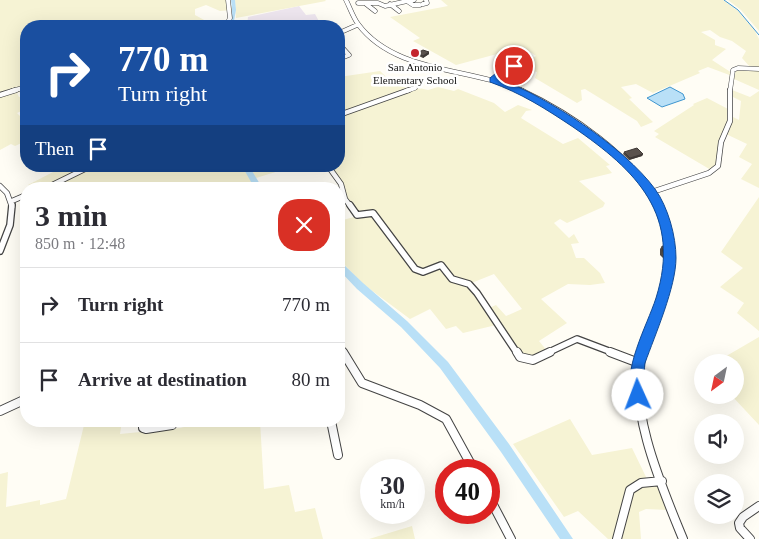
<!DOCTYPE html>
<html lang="en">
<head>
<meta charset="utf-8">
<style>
	body { margin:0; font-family:Georgia,serif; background:#f2f2f3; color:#2b2b33; height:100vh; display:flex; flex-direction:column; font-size:19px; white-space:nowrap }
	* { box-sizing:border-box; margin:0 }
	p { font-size:16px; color:#7c7c81 }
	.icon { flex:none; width:28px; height:28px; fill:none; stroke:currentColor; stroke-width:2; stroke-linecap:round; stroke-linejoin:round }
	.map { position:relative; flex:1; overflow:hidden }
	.drawer { position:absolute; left:20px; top:182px; width:325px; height:245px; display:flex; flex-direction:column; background:#fff; border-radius:20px; box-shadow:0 5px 20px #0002 }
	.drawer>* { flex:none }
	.guide { position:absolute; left:20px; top:20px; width:325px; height:152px; border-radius:20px; box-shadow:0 5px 20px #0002; background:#1a4fa0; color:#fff; overflow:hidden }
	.needle { width:32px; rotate:213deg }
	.fabs { position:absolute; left:694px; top:354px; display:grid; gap:10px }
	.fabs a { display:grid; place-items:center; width:50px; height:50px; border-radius:50%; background:#fff; box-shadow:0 5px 20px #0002; font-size:25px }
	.speed { position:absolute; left:360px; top:459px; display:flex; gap:10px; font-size:25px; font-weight:700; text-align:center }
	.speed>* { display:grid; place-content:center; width:65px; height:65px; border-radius:50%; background:#fff; box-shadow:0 5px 20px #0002; line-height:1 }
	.speed small { font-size:12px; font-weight:400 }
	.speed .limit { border:8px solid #d22; background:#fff; color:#111 }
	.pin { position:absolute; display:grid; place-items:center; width:42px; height:42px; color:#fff; margin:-21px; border:2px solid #fff; border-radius:50%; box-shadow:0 1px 5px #0007 }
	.me { position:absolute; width:55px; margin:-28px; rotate:358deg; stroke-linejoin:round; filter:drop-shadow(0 0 4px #0008) }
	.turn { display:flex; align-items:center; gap:18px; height:105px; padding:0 15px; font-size:22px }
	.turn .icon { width:65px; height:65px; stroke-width:2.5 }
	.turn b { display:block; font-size:35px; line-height:42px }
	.then { display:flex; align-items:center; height:48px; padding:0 15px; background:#0003; gap:10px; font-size:19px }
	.round { display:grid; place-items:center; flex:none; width:52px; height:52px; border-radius:20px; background:#f2f2f3 }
	.headline { display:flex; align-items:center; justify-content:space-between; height:85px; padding:0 15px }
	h1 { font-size:30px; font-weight:700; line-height:38px }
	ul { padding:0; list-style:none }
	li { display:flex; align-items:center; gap:15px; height:75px; padding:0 15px; border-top:1px solid #e1e1e2 }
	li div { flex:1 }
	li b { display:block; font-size:19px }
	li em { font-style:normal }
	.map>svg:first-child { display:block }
	.industrial { fill:#eee6ef }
	.farmland { fill:#f6f3d4 }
	.water { fill:#b9e0f7; stroke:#3f96cf }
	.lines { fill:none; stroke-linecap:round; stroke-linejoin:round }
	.stream { stroke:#3f96cf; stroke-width:1 }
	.river { fill:#b9e0f7; fill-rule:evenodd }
	.minor-far3-casing { stroke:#444; stroke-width:5 }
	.minor-far2-casing { stroke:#444; stroke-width:6 }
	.minor-far1-casing { stroke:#444; stroke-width:8 }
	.minor-casing { stroke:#444; stroke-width:10 }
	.minor-far3 { stroke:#fff; stroke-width:4 }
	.minor-far2 { stroke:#fff; stroke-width:4.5 }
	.minor-far1 { stroke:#fff; stroke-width:5.5 }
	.minor { stroke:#fff; stroke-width:8 }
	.wall { fill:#4d4742 }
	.shaded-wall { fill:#3f3936 }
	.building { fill:#5a524d; stroke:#3f3936 }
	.route { fill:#1a73e8; stroke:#114b97 }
	.poi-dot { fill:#c4262e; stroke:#fff; stroke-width:2 }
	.labels { text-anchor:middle; stroke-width:5; stroke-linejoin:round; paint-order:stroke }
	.far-poi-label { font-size:11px; fill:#111; stroke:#fff }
</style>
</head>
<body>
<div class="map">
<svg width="759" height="539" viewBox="0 0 759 539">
	<rect width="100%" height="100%" fill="#fffdf5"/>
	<path class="industrial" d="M299,6L306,15L315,14L321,25L315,26H247L248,17Z"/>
	<path class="farmland" d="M0,0H230L232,10L220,11L206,5L195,9V15L206,21L194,26H26V84L22,86L24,91L17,93L19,97L26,95V109L17,113L26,122V141L15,146L11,144L0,150Z
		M235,0H325L326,1L236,18Z
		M441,0H723L738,11L755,31L759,39V68L750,67L742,58L746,51L732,41L720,37L710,30L701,32L715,40V45L726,49L712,60L732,73V76L708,67L698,71L700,73L653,93L636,84L621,87L632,98L629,99L653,122L641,127L637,121L585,89L581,90L582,100L577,103L535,78L537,72L525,69L527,61L536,56L523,47L456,65L413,41L420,38L390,17L448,6Z
		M728,0H759V31L741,10Z
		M736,69L759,70V90L734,79Z
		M380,71L394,84L413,90L419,88L428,90L438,87L454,91L458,89L494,103L505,112L518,105L532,110L526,111L521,118L563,144L578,138L610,165L606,166L612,173L579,181L605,203L603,207L567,223L560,219L554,223L569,238L574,234L579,243L571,244L576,258H584L600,273L605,283L590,285L568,284L541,299L567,323L539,341L548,352L535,359L523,355L489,308L496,305L506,316L522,309L494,274L469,284L456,279L445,266L419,270L373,211L358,214L347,198L330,166H339V77Z
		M732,90L750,97L759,91V188L741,179L752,164L739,157L747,144L726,134L729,128L731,116L739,120L741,101L731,96Z
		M707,98L728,109V121L716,165L711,170L655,137L659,134L654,131L694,105L693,104Z
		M51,166H242L256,189H55L52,183L39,189H30L28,185L53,172Z
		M248,166H280L282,170L256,178Z
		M759,197V331L737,313L744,303L720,287L743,268L721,252Z
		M369,213L416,271L439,266L451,279L468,285L496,325L463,333L456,326L446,329L430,309L410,319L363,284L339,259V221Z
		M759,337V425L731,395H735V362H716Z
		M570,419L592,455L632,448L647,479H659L668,510L646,509L639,512L641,539H608L578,511L564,517L513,444Z
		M85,421H122L120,434L180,428L208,421H260L264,489L289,485L295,512L315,508L323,539H0V474L8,472L6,507L40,500V505L66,499Z
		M412,526L415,539H369Z"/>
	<path class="water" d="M670,87L683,94L685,99L662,107L647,98Z"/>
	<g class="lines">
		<path class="stream" d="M724,0L738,10L759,35"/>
		<path class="river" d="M231,0H235L236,10L233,26H228L232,10Z
			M242,166H249L263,189H255Z
			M339,262L342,263L363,283L407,321L448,362L509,444L573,539H560L501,452L440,368L401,327L357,289L339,270Z"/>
		<defs>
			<path id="minor-far3" d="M346,0C350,8 353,17 358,24C395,74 470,67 523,91
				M414,0L407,1L413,5H420
				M358,3H378L385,6L407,1
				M366,4L375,11
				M390,4L399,11
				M423,4L427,3L426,0
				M226,26L230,18L228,0
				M339,33L357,25
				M339,44L349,55L339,59
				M493,80L503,71L525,61L526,59L518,54L522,51
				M12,91L26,87
				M406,91L415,88
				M730,91L733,70L738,68L759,69"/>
			<path id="minor-far2" d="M520,90C569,113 635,156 659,207
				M0,95L16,90
				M339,115L409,90
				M339,132V134
				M328,166L341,184L345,199L351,207
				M0,186L7,193L12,207
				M44,189L91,166
				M652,192L709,173L718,166L721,142L730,121V90
				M12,201L26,195"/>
			<path id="minor-far1" d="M350,205L357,215L373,213L415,269L423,272L441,265L452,279L469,284L477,293L517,353
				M0,251L10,225L12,205
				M339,345L344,353
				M547,353L577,339L614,353
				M642,353C661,302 683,260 658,205"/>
			<path id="minor" d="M343,352L362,383L420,405L446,419L474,470
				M517,352L520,357L533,360L550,352
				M610,352L639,363
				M643,352C625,404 663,490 683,539
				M0,411L26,399
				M143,421V428L146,429L172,425
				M331,421L338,455
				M489,497L511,539
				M617,539L630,490L641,483L662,481
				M750,539L740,528L739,523L743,517L759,506"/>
		</defs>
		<use href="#minor-far3" class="minor-far3-casing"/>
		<use href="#minor-far2" class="minor-far2-casing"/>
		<use href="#minor-far1" class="minor-far1-casing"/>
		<use href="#minor" class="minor-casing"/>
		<use href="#minor-far3" class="minor-far3"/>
		<use href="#minor-far2" class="minor-far2"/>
		<use href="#minor-far1" class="minor-far1"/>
		<use href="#minor" class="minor"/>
	</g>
	<path class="wall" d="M429,52V54L423,58L417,55V53Z
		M514,74L513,76L507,81L500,79V77Z
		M624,152L643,154L642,156L629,160L623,154Z
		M662,246L666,256L664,259L660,255V249Z"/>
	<path class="shaded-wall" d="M429,52V54L423,58V56Z
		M643,154L642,156L629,160L630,158Z"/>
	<path class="building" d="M423,50L429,52L423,56L417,53Z
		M505,72L514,74L508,79L500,77Z
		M637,148L643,154L630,158L624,152Z
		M662,246L666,247V256L663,252Z"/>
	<path class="route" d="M511,64L518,66L499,79C548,97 624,147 655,189C668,207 676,236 676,258C676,287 655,335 645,363C643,375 648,389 643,399L638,401L633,399C621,371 647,326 656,298C682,215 637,171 573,127C546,109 521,93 490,82V78L501,69Z"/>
	<circle class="poi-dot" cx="415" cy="53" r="5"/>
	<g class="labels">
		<g class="far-poi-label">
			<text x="415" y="71">San Antonio<tspan x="415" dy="13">Elementary School</tspan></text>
		</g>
	</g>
</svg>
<div class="fabs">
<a><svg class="needle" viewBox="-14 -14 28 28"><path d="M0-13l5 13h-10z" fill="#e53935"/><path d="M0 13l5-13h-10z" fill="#7c7c81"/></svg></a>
<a><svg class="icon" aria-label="sound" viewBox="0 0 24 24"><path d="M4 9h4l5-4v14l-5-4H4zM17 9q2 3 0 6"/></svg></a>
<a><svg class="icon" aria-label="layers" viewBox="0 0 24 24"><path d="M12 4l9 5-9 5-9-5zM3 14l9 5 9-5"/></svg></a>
</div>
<div class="speed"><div>30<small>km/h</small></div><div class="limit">40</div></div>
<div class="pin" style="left:514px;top:66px;background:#d93025"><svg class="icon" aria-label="arrive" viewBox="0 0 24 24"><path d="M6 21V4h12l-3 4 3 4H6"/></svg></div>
<svg class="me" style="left:638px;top:395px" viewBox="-20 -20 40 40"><circle r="19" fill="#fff"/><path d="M0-13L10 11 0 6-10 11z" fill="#1a73e8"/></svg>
<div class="guide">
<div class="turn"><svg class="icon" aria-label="right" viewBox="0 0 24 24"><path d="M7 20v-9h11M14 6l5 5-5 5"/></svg><div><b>770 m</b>Turn right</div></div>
<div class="then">Then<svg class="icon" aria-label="arrive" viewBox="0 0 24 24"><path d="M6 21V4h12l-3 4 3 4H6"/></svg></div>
</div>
<section class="drawer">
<div class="headline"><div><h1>3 min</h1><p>850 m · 12:48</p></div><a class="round" style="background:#d93025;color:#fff"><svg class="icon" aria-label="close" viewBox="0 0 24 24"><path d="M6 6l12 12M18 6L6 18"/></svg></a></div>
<ul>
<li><svg class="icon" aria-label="right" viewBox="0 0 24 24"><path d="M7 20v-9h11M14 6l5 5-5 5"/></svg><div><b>Turn right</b></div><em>770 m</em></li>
<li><svg class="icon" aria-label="arrive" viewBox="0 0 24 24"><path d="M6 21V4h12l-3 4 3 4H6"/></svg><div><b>Arrive at destination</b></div><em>80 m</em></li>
</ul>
</section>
</div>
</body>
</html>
